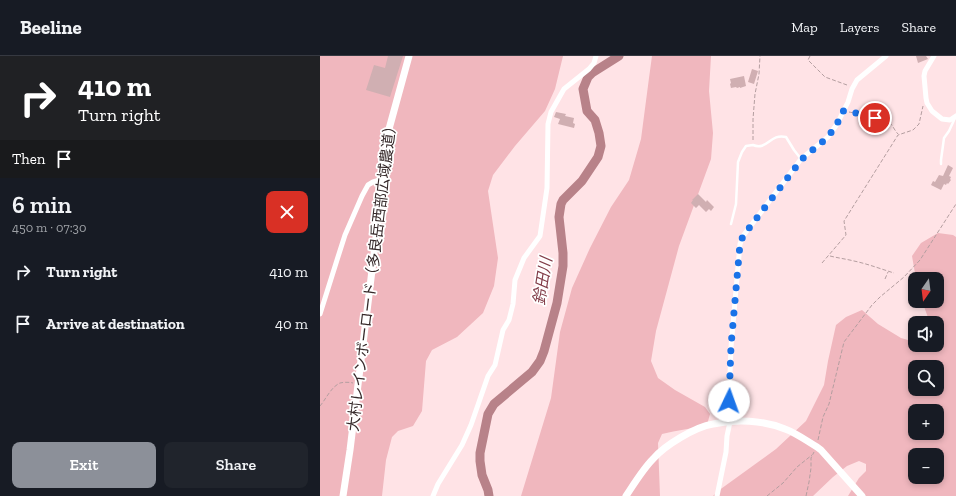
<!DOCTYPE html>
<html lang="en">
<head>
<meta charset="utf-8">
<style>
	body { margin:0; font-family:"Zilla Slab","Noto Sans JP",serif; background:#20242c; color:#f1f3f6; height:100vh; display:flex; flex-direction:column; font-size:15px; white-space:nowrap }
	* { box-sizing:border-box; margin:0 }
	p { font-size:13px; color:#9ea1a6 }
	.icon { flex:none; width:22px; height:22px; fill:none; stroke:currentColor; stroke-width:2; stroke-linecap:round; stroke-linejoin:round }
	.map { position:relative; flex:1; overflow:hidden }
	.details { display:flex; flex-direction:column; background:#171b24; width:320px }
	.details>* { flex:none }
	.banner { background:#202124; color:#fff; overflow:hidden }
	.needle { width:26px; rotate:194deg }
	.fabs { position:absolute; left:588px; top:216px; display:grid; gap:8px }
	.fabs a { display:grid; place-items:center; width:36px; height:36px; border-radius:8px; background:#171b24; box-shadow:0 2px 6px #0003; font-size:20px }
	.pin { position:absolute; display:grid; place-items:center; width:34px; height:34px; color:#fff; margin:-17px; border:2px solid #fff; border-radius:50%; box-shadow:0 1px 4px #0007 }
	.me { position:absolute; width:44px; margin:-22px; rotate:3deg; stroke-linejoin:round; filter:drop-shadow(0 0 3px #0008) }
	.turn { display:flex; align-items:center; gap:14px; height:84px; padding:0 12px; font-size:18px }
	.turn .icon { width:52px; height:52px; stroke-width:2.5 }
	.turn b { display:block; font-size:28px; line-height:34px }
	.then { display:flex; align-items:center; height:38px; padding:0 12px; background:#0003; gap:8px; font-size:15px }
	.round { display:grid; place-items:center; flex:none; width:42px; height:42px; border-radius:8px; background:#20242c }
	.headline { display:flex; align-items:center; justify-content:space-between; height:68px; padding:0 12px }
	h1 { font-size:24px; font-weight:600; line-height:30px }
	.primary-button { display:flex; gap:8px; margin-top:auto; padding:8px 12px }
	.primary-button a { flex:1; height:46px; border-radius:8px; background:#8c9099; color:#fff; font-size:16px; font-weight:600; line-height:46px; text-align:center }
	.primary-button a+a { background:#20242c; color:#f1f3f6 }
	ul { padding:0; list-style:none }
	li { display:flex; align-items:center; gap:12px; height:52px; padding:0 12px }
	li div { flex:1 }
	li b { display:block; font-size:15px }
	li em { font-style:normal }
	header { display:flex; align-items:center; gap:24px; box-sizing:border-box; height:56px; padding:0 20px; background:#171b24; border-bottom:1px solid #363941 }
	header strong { font-size:19px }
	nav { display:flex; gap:22px; margin-inline-start:auto; font-size:14px }
	main { display:flex; flex:1; min-height:0 }
	.map>svg:first-child { display:block }
	.green { fill:#f0b7be; fill-rule:evenodd }
	.lines { fill:none; stroke-linecap:round; stroke-linejoin:round }
	.river { stroke:#b88289; stroke-width:9 }
	.building { fill:#d0afb2 }
	.path { stroke:#b49ea0; stroke-width:1; stroke-dasharray:4 2; stroke-linecap:butt }
	.lane { stroke:#fff; stroke-width:2.5 }
	.street { stroke:#fff; stroke-width:5 }
	.secondary { stroke:#fff; stroke-width:7 }
	.route { stroke:#1a73e8; stroke-width:7; stroke-dasharray:0 12.6 }
	.labels { text-anchor:middle; stroke-width:3.5; stroke-linejoin:round; paint-order:stroke }
	.street-label { font-size:15px; fill:#36292a; stroke:#fff }
	.water-label { font-size:16px; font-style:italic; fill:#813c48; stroke:#fff }
</style>
</head>
<body>
<header>
<strong>Beeline</strong>
<nav><a>Map</a><a>Layers</a><a>Share</a></nav>
</header>
<main>
<section class="details">
<div class="banner">
<div class="turn"><svg class="icon" aria-label="right" viewBox="0 0 24 24"><path d="M7 20v-9h11M14 6l5 5-5 5"/></svg><div><b>410 m</b>Turn right</div></div>
<div class="then">Then<svg class="icon" aria-label="arrive" viewBox="0 0 24 24"><path d="M6 21V4h12l-3 4 3 4H6"/></svg></div>
</div>
<div class="headline"><div><h1>6 min</h1><p>450 m · 07:30</p></div><a class="round" style="background:#d93025;color:#fff"><svg class="icon" aria-label="close" viewBox="0 0 24 24"><path d="M6 6l12 12M18 6L6 18"/></svg></a></div>
<ul>
<li><svg class="icon" aria-label="right" viewBox="0 0 24 24"><path d="M7 20v-9h11M14 6l5 5-5 5"/></svg><div><b>Turn right</b></div><em>410 m</em></li>
<li><svg class="icon" aria-label="arrive" viewBox="0 0 24 24"><path d="M6 21V4h12l-3 4 3 4H6"/></svg><div><b>Arrive at destination</b></div><em>40 m</em></li>
</ul>
<div class="primary-button"><a>Exit</a><a>Share</a></div>
</section>
<div class="map">
<svg width="636" height="440" viewBox="0 0 636 440">
	<rect width="100%" height="100%" fill="#ffe3e6"/>
	<path class="green" d="M0,0H243L235,33L225,55L195,90L173,119L168,135L178,202L174,230L163,257L137,281L112,294L106,305L102,355L93,370L78,375L72,381L66,404L62,440H0Z
		M332,0H391L389,35L393,77L391,103L359,190L336,275L331,305L338,322L355,334L385,351L390,358L387,369C372,373 357,374 342,378L338,387L340,440H201L231,342L240,276L252,232L270,192L291,151L309,124L321,83L329,22Z
		M618,177L633,179L636,181V440H528L539,422L546,415V408L539,405L527,410L513,421L493,440H393L398,435L456,393L486,365L504,329L508,305L516,269L526,261L542,254L558,268L581,282L595,286V289H617V267H610L602,245H617V223H596L592,200L601,187ZM595,311H617V333H595ZM595,355H617V377H595ZM595,399H617V421H595Z"/>
	<g class="lines">
		<path class="river" d="M169,440L168,434L162,419L160,405V397L168,358L174,348L212,316L220,305L224,295L237,247L243,210V197L239,161L241,148L243,144L262,125L278,101L281,90L279,77L275,64L267,55L263,33L268,21L272,17L299,0"/>
	</g>
	<path class="building" d="M68,0H83L70,41L46,34L54,9L65,12Z
		M596,0H606L608,3L598,7Z
		M432,13L438,15L434,28L428,26Z
		M424,20L426,30L420,32V31L417,32L416,31L411,32L410,28L411,27L410,23Z
		M236,56L246,58L245,60L254,62L253,67L255,68L254,72L238,68L240,63L234,61Z
		M628,109L633,112L629,120L631,121L630,123L631,124L628,128L627,127L626,129L624,128L621,134L611,129L613,125L615,126L619,119L623,120Z
		M378,138L386,146L387,144L394,151L391,155L389,153L386,156L379,149L376,152L371,147L373,144H372Z"/>
	<g class="lines">
		<path class="path" d="M490,0L488,4L505,21L527,29
			M529,56C539,58 563,61 570,67C573,70 575,75 578,78
			M433,84V63L435,38L439,18L440,0
			M510,200C518,202 526,203 534,205C548,208 561,213 574,217
			M502,207L526,179L524,165L578,79L593,74L599,68L603,50
			M565,223L568,216
			M0,350C6,343 11,331 20,327C24,326 29,326 33,327
			M498,384L503,361L509,348L524,286L552,249L560,241L584,221L600,204L636,148
			M447,440L463,427L477,411L492,399
			M486,440L489,426L491,412V402L494,396"/>
		<path class="lane" d="M621,108V104L624,82L629,75L635,62
			M411,168L416,148L418,106L422,96L426,90L433,89C447,95 450,77 466,81L474,94L481,103"/>
		<path class="street" d="M614,0L605,15L604,20L606,42L607,47L612,55L622,63L630,64L636,60
			M0,258L17,204L25,179L42,140L48,129L53,126L63,123
			M113,440L118,428L142,389L151,369L168,320L175,309L183,274L189,264L193,248L195,224L204,202L220,180L227,132L228,68L231,56L244,33L269,13L274,7L276,0
			M397,440L406,396L407,380L410,366L409,345L411,291L420,188L423,180L481,103L508,81L517,68L528,46L532,33L537,24L566,0"/>
		<path class="secondary" d="M23,440L30,394L49,239L69,73L89,0
			M306,440C314,428 323,413 333,403C345,389 375,371 393,368C416,363 443,364 465,373C476,377 487,385 497,391L501,394L542,440"/>
	</g>
	<g class="lines">
		<path class="route" d="M409,345L411,290L420,188L423,180L482,103L508,81L517,68L523,55L542,58L555,62"/>
	</g>
	<g class="labels">
		<g class="street-label">
			<text transform="translate(52 219) rotate(-83)" y="5">大村レインボーロード（多良岳西部広域農道）</text>
		</g>
		<g class="water-label">
			<text transform="translate(222 225) rotate(-81)" y="6">鈴田川</text>
		</g>
	</g>
</svg>
<div class="fabs">
<a><svg class="needle" viewBox="-14 -14 28 28"><path d="M0-13l5 13h-10z" fill="#e53935"/><path d="M0 13l5-13h-10z" fill="#9ea1a6"/></svg></a>
<a><svg class="icon" aria-label="sound" viewBox="0 0 24 24"><path d="M4 9h4l5-4v14l-5-4H4zM17 9q2 3 0 6"/></svg></a>
<a><svg class="icon" aria-label="search" viewBox="0 0 24 24"><circle cx="10" cy="10" r="6"/><path d="M15 15l6 6"/></svg></a>
<a>+</a>
<a>−</a>
</div>
<div class="pin" style="left:555px;top:62px;background:#d93025"><svg class="icon" aria-label="arrive" viewBox="0 0 24 24"><path d="M6 21V4h12l-3 4 3 4H6"/></svg></div>
<svg class="me" style="left:409px;top:345px" viewBox="-20 -20 40 40"><circle r="19" fill="#fff"/><path d="M0-13L10 11 0 6-10 11z" fill="#1a73e8"/></svg>
</div>
</main>
</body>
</html>
